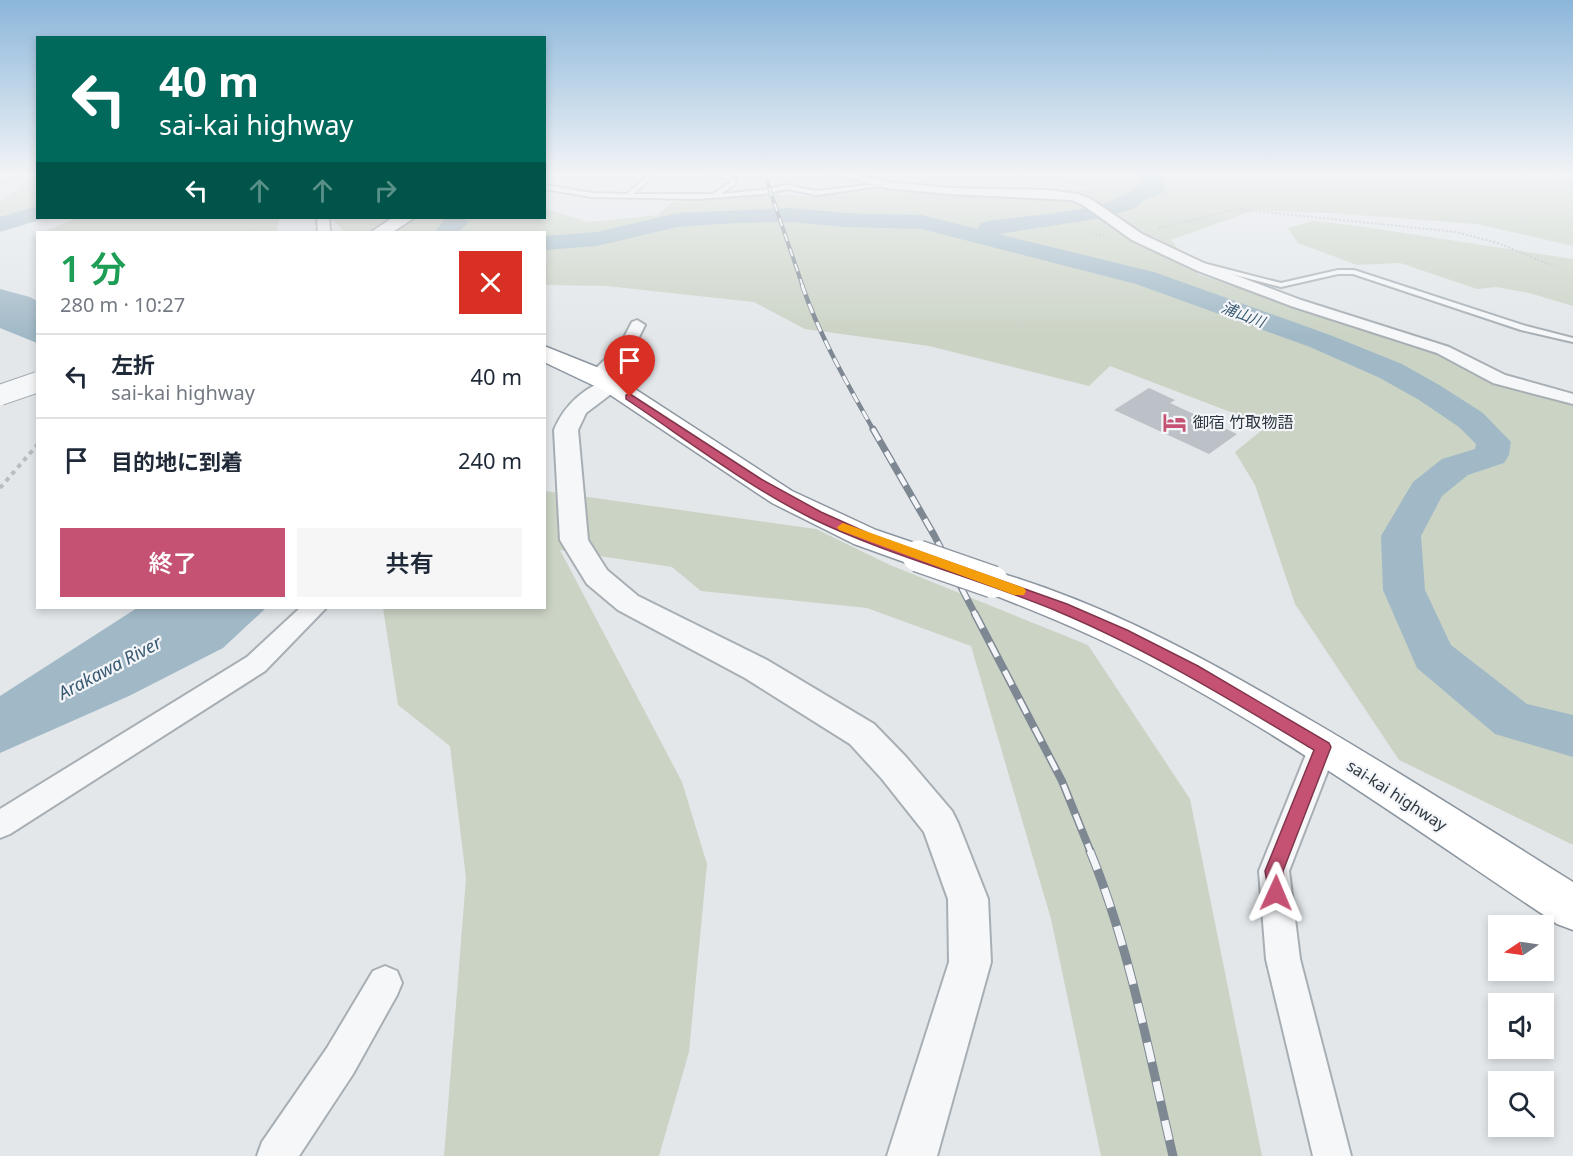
<!DOCTYPE html>
<html lang="ja">
<head>
<meta charset="utf-8">
<style>
	body { margin:0; font-family:"Noto Sans","Noto Sans JP",sans-serif; background:#f6f6f7; color:#1f2937; height:100vh; display:flex; flex-direction:column; font-size:22px; white-space:nowrap }
	* { box-sizing:border-box; margin:0 }
	p { font-size:20px; color:#747a83 }
	.icon { flex:none; width:33px; height:33px; fill:none; stroke:currentColor; stroke-width:2; stroke-linecap:round; stroke-linejoin:round }
	.map { position:relative; flex:1; overflow:hidden }
	.side { position:absolute; left:36px; top:231px; width:510px; height:378px; display:flex; flex-direction:column; background:#fff; border-radius:0px; box-shadow:0 3px 9px #0003 }
	.side>* { flex:none }
	.top-card { position:absolute; left:36px; top:36px; width:510px; height:183px; border-radius:0px; box-shadow:0 3px 9px #0003; background:#00695c; color:#fff; overflow:hidden }
	.needle { width:39px; rotate:257deg }
	.tools { position:absolute; left:1488px; top:915px; display:grid; gap:12px }
	.tools a { display:grid; place-items:center; width:66px; height:66px; border-radius:0px; background:#fff; box-shadow:0 3px 9px #0003; font-size:30px }
	.pin { position:absolute; display:grid; place-items:center; width:51px; height:51px; color:#fff; margin:-62px -26px; border-radius:50% 50% 50% 0; rotate:-45deg; box-shadow:0 0 6px #0007 }
	.pin .icon { rotate:45deg }
	.me { position:absolute; width:66px; margin:-33px; rotate:1deg; stroke-linejoin:round; filter:drop-shadow(0 0 4px #0008) }
	.turn { display:flex; align-items:center; gap:21px; height:126px; padding:0 24px; font-size:27px }
	.turn .icon { width:78px; height:78px; stroke-width:2.5 }
	.turn b { display:block; font-size:42px; line-height:51px }
	.lanes { display:flex; align-items:center; height:57px; padding:0 24px; background:#0003; justify-content:center; gap:30px; direction:ltr }
	.lanes .off { opacity:.35 }
	.round { display:grid; place-items:center; flex:none; width:63px; height:63px; border-radius:0px; background:#f6f6f7 }
	.headline { display:flex; align-items:center; justify-content:space-between; height:102px; padding:0 24px }
	h1 { font-size:36px; font-weight:600; line-height:45px; color:#1e9e55 }
	.action { display:flex; gap:12px; margin-top:auto; padding:12px 24px }
	.action a { flex:1; height:69px; border-radius:0px; background:#c55273; color:#fff; font-size:24px; font-weight:600; line-height:69px; text-align:center }
	.action a+a { background:#f6f6f7; color:#1f2937 }
	ul { padding:0; list-style:none }
	li { display:flex; align-items:center; gap:18px; height:84px; padding:0 24px; border-top:2px solid #e0e1e3 }
	li div { flex:1 }
	li b { display:block; font-size:22px }
	li em { font-style:normal }
	.map>svg:first-child { display:block }
	.green { fill:#cbd3c5 }
	.water { fill:#a1b9c7 }
	.lines { fill:none; stroke-linecap:round; stroke-linejoin:round }
	.river { fill:#a1b9c7; fill-rule:evenodd }
	.building { fill:#bbc1c7 }
	.service-casing { stroke:#a8afb4; stroke-width:4 }
	.minor-casing { stroke:#a8afb4; stroke-width:4 }
	.tertiary-casing { stroke:#a8afb4; stroke-width:4 }
	.primary-casing { stroke:#a3adb5; stroke-width:3 }
	.trunk-casing { stroke:#8c96a0; stroke-width:3 }
	.path-far1 { stroke:#b9bdc2; stroke-width:2; stroke-dasharray:2 2; stroke-linecap:butt }
	.path { stroke:#b9bdc2; stroke-width:4; stroke-dasharray:4.5 4.5; stroke-linecap:butt }
	.service { fill:#f6f7f9; fill-rule:evenodd }
	.minor { fill:#f6f7f9; fill-rule:evenodd }
	.tertiary { fill:#f6f7f9; fill-rule:evenodd }
	.primary { fill:#fff; fill-rule:evenodd }
	.trunk { fill:#fff; fill-rule:evenodd }
	.rail-far4-casing { stroke:#7e8893; stroke-width:4 }
	.rail-far3-casing { stroke:#7e8893; stroke-width:4.5 }
	.rail-far2-casing { stroke:#7e8893; stroke-width:7 }
	.rail-far1-casing { stroke:#7e8893; stroke-width:8 }
	.rail-casing { stroke:#7e8893; stroke-width:9 }
	.rail-far4 { stroke:#f3f5f8; stroke-width:2; stroke-dasharray:8; stroke-linecap:butt }
	.rail-far3 { stroke:#f3f5f8; stroke-width:3; stroke-dasharray:10; stroke-linecap:butt }
	.rail-far2 { stroke:#f3f5f8; stroke-width:4.5; stroke-dasharray:13; stroke-linecap:butt }
	.rail-far1 { stroke:#f3f5f8; stroke-width:5; stroke-dasharray:16; stroke-linecap:butt }
	.rail { stroke:#f3f5f8; stroke-width:7; stroke-dasharray:20; stroke-linecap:butt }
	.tertiary-bridge-casing { stroke:#a8afb4; stroke-width:22; stroke-linecap:butt }
	.trunk-bridge-casing { stroke:#8c96a0; stroke-width:34; stroke-linecap:butt }
	.tertiary-bridge { stroke:#f6f7f9; stroke-width:20 }
	.trunk-bridge { stroke:#fff; stroke-width:31 }
	.route { fill:#c55273; stroke:#80354b; stroke-width:1.5 }
	.slow { fill:#f59e0b }
	.labels { text-anchor:middle; stroke-width:4.5; stroke-linejoin:round; paint-order:stroke }
	.far-water-label { font-size:15px; font-style:italic; fill:#395a73; stroke:#f3f5f8 }
	.poi-label { font-size:16px; fill:#2c3741; stroke:#f3f5f8; text-anchor:start }
	.street-label { font-size:16px; fill:#2c3741; stroke:#f3f5f8 }
	.water-label { font-size:18px; font-style:italic; fill:#395a73; stroke:#f3f5f8 }
</style>
</head>
<body>
<div class="map">
<svg width="1573" height="1156" viewBox="0 0 1573 1156">
	<rect width="100%" height="100%" fill="#e3e7ea"/>
	<path class="green" d="M1016,173H1573V246L1477,224L1330,213L1254,210L1171,240L1198,274L1405,345L1413,342L1573,404V845L1399,760L1295,604L1255,485L1235,452L1267,426L1110,366L1089,386L929,346L805,329L754,302L606,286L545,285L544,232H344L332,218H544L545,209L589,222L658,215L672,202L771,194L805,196L898,189L954,195L1090,189L1041,176Z
		M37,174V210L0,219V202Z
		M77,218H279L277,232H47L50,229Z
		M1314,221L1358,226L1573,259V306L1529,293L1496,287L1477,289L1400,263L1357,265L1298,243L1288,228Z
		M545,491L816,529L890,565L1088,645L1190,799L1262,1156H1101L1051,919L971,646L867,608L701,591L672,567L560,550L682,782L707,864L689,1052L659,1156H444L466,878L450,746L398,705L383,608H544Z"/>
	<path class="water" d="M0,289L30,297L37,301V343L0,328Z
		M137,608H266L223,648L129,696L0,753V696Z"/>
	<g class="lines">
		<path class="river" d="M1136,173H1158L1165,188L1162,193L1144,200L1135,208L1102,218L998,234L1154,272L1330,335L1402,364L1441,386L1483,413L1511,442L1509,455L1504,463L1468,475L1442,496L1421,536L1425,590L1451,645L1527,704L1573,715V757L1495,734L1417,668L1383,590L1381,536L1413,482L1442,459L1475,449L1476,444L1459,427L1419,400L1380,378L1310,347L1136,284L922,229L845,227L791,222L736,223L677,227L597,246L544,250V236L597,232L677,213L791,208L845,213L922,215L978,229L981,223L989,221C1022,216 1091,212 1118,198C1127,194 1133,188 1143,185Z
			M38,206V218H46L0,232V217Z
			M442,218H465L468,222L459,232H434L444,221Z"/>
	</g>
	<path class="building" d="M1149,388L1175,400L1170,403L1237,434L1209,454L1114,410Z"/>
	<g class="lines">
		<defs>
			<path id="service" d="M651,173H657L633,194H713L731,182V180L707,173H717L736,178L735,184L721,194L763,190L787,185L816,191L886,183L889,185L816,195L787,189L763,194L698,199L592,197L544,189V185L592,193L627,194Z
				M1195,261L1281,283L1338,270H1354L1526,326L1573,338V342L1521,330L1353,274H1338L1281,287L1193,264V262Z"/>
			<path id="minor" d="M829,173H850L886,182L950,188L1048,190L1078,194L1091,199L1142,234L1208,265L1301,300L1449,347L1505,375L1573,394V404L1493,383L1437,353L1291,306L1198,271L1132,240L1083,205L1072,200L950,194L886,188Z
				M317,218H329L330,232H318Z
				M637,320L645,325L632,351L603,381H591L589,377L591,373L620,345L632,322Z
				M300,608H326L265,671L10,834L0,838V809L247,657Z
				M1323,736L1333,739L1337,747L1289,871L1300,959L1351,1156H1313L1266,959L1259,871L1309,747L1313,739Z
				M385,966L397,971L402,983L397,995L353,1074L299,1156H257L262,1142L327,1048L373,971Z"/>
			<path id="tertiary" d="M612,379L620,380L623,385L586,413L578,430L588,540L607,570L638,596L767,660L874,724L906,757L952,811L958,823L988,899L991,962L937,1156H887L949,962L948,899L924,832L882,779L850,744L745,678L618,610L587,584L560,540L554,430C564,405 586,385 612,379Z"/>
			<path id="primary" d="M1560,173H1573V179L1562,176Z"/>
			<path id="trunk" d="M392,218H414L393,232H371Z
				M544,346L599,368L621,380L792,491L876,530L929,548L934,556L929,564L918,567L854,544L772,503L603,390L544,362Z
				M993,571C1092,599 1186,648 1274,699C1376,757 1474,820 1573,882V930L1557,924C1425,836 1295,742 1155,667C1099,637 1041,613 981,590L976,582L981,574Z"/>
		</defs>
		<use href="#service" class="service-casing"/>
		<use href="#minor" class="minor-casing"/>
		<use href="#tertiary" class="tertiary-casing"/>
		<use href="#primary" class="primary-casing"/>
		<use href="#trunk" class="trunk-casing"/>
		<path class="path-far1" d="M0,184L28,173
			M1158,229L1236,209L1456,232L1498,243L1553,266
			M1095,234L1106,236"/>
		<path class="path" d="M0,488L38,444"/>
		<use href="#service" class="service"/>
		<use href="#minor" class="minor"/>
		<use href="#tertiary" class="tertiary"/>
		<use href="#primary" class="primary"/>
		<use href="#trunk" class="trunk"/>
		<defs>
			<path id="rail-far4" d="M764,173L803,287"/>
			<path id="rail-far3" d="M802,285C820,337 847,383 874,431"/>
			<path id="rail-far2" d="M873,429L934,535L976,616"/>
			<path id="rail-far1" d="M975,614L1062,781L1091,853"/>
			<path id="rail" d="M1090,851C1130,948 1149,1054 1173,1156"/>
		</defs>
		<use href="#rail-far4" class="rail-far4-casing"/>
		<use href="#rail-far3" class="rail-far3-casing"/>
		<use href="#rail-far2" class="rail-far2-casing"/>
		<use href="#rail-far1" class="rail-far1-casing"/>
		<use href="#rail" class="rail-casing"/>
		<use href="#rail-far4" class="rail-far4"/>
		<use href="#rail-far3" class="rail-far3"/>
		<use href="#rail-far2" class="rail-far2"/>
		<use href="#rail-far1" class="rail-far1"/>
		<use href="#rail" class="rail"/>
		<defs>
			<path id="tertiary-bridge" d="M0,395L38,382"/>
			<path id="trunk-bridge" d="M918,556L993,582"/>
		</defs>
		<use href="#tertiary-bridge" class="tertiary-bridge-casing"/>
		<use href="#trunk-bridge" class="trunk-bridge-casing"/>
		<use href="#tertiary-bridge" class="tertiary-bridge"/>
		<use href="#trunk-bridge" class="trunk-bridge"/>
	</g>
	<linearGradient id="sky" x2="0" y2="1"><stop stop-color="#8bb6db"/><stop offset="0.52" stop-color="#f2f4f6"/><stop offset="1" stop-color="#f2f4f6" stop-opacity="0"/></linearGradient>
	<rect width="1573" height="335" fill="url(#sky)"/>
	<path class="route" d="M630,394L761,479L821,512L870,534L1067,604L1127,630L1198,666L1329,743L1331,747L1283,871L1286,893L1283,900L1276,902L1270,900L1265,871L1314,750C1231,700 1149,650 1059,612C978,578 892,557 813,519C747,486 687,440 626,399V395Z"/>
	<path class="slow" d="M843,523L1024,588L1026,591L1024,595H1014L839,530L837,527Z"/>
	<defs>
		<symbol id="hotel-bare" viewBox="-9 -9 18 18"><path d="M-6-4.5h1.5V1H6V5H4.5V3h-9V5H-6ZM-4 0a1.8 1.8 0 1 1 3.6 0ZM.5 0V-2.5h3Q6-2.5 6 0Z" fill="#c55273" stroke="#f3f5f8" stroke-width="2.5" paint-order="stroke"/></symbol>
	</defs>
	<g fill-rule="evenodd">
		<use href="#hotel-bare" x="1158" y="406" width="33" height="33"/>
	</g>
	<g class="labels">
		<g class="far-water-label">
			<text transform="translate(1243 315) rotate(21)" y="5">浦山川</text>
		</g>
		<g class="poi-label">
			<text x="1193" y="428">御宿 竹取物語</text>
		</g>
		<g class="street-label">
			<text transform="translate(1397 795) rotate(33)" y="6">sai-kai highway</text>
		</g>
		<g class="water-label">
			<text transform="translate(110 668) rotate(-28)" y="6">Arakawa River</text>
		</g>
	</g>
</svg>
<div class="tools">
<a><svg class="needle" viewBox="-14 -14 28 28"><path d="M0-13l5 13h-10z" fill="#e53935"/><path d="M0 13l5-13h-10z" fill="#747a83"/></svg></a>
<a><svg class="icon" aria-label="sound" viewBox="0 0 24 24"><path d="M4 9h4l5-4v14l-5-4H4zM17 9q2 3 0 6"/></svg></a>
<a><svg class="icon" aria-label="search" viewBox="0 0 24 24"><circle cx="10" cy="10" r="6"/><path d="M15 15l6 6"/></svg></a>
</div>
<div class="pin" style="left:630px;top:397px;background:#d93025"><svg class="icon" aria-label="arrive" viewBox="0 0 24 24"><path d="M6 21V4h12l-3 4 3 4H6"/></svg></div>
<svg class="me" style="left:1276px;top:893px" viewBox="-20 -20 40 40"><path d="M0-17L14 15 0 8-14 15z" fill="#c55273" stroke="#fff" stroke-width="4"/></svg>
<div class="top-card">
<div class="turn"><svg class="icon" aria-label="left" viewBox="0 0 24 24"><path d="M17 20v-9H6M10 6l-5 5 5 5"/></svg><div><b>40 m</b>sai-kai highway</div></div>
<div class="lanes"><svg class="icon" aria-label="left" viewBox="0 0 24 24"><path d="M17 20v-9H6M10 6l-5 5 5 5"/></svg><svg class="icon off" aria-label="ahead" viewBox="0 0 24 24"><path d="M12 20V5M6 11l6-6 6 6"/></svg><svg class="icon off" aria-label="ahead" viewBox="0 0 24 24"><path d="M12 20V5M6 11l6-6 6 6"/></svg><svg class="icon off" aria-label="right" viewBox="0 0 24 24"><path d="M7 20v-9h11M14 6l5 5-5 5"/></svg></div>
</div>
<section class="side">
<div class="headline"><div><h1>1 分</h1><p>280 m · 10:27</p></div><a class="round" style="background:#d93025;color:#fff"><svg class="icon" aria-label="close" viewBox="0 0 24 24"><path d="M6 6l12 12M18 6L6 18"/></svg></a></div>
<ul>
<li><svg class="icon" aria-label="left" viewBox="0 0 24 24"><path d="M17 20v-9H6M10 6l-5 5 5 5"/></svg><div><b>左折</b><p>sai-kai highway</p></div><em>40 m</em></li>
<li><svg class="icon" aria-label="arrive" viewBox="0 0 24 24"><path d="M6 21V4h12l-3 4 3 4H6"/></svg><div><b>目的地に到着</b></div><em>240 m</em></li>
</ul>
<div class="action"><a>終了</a><a>共有</a></div>
</section>
</div>
</body>
</html>
